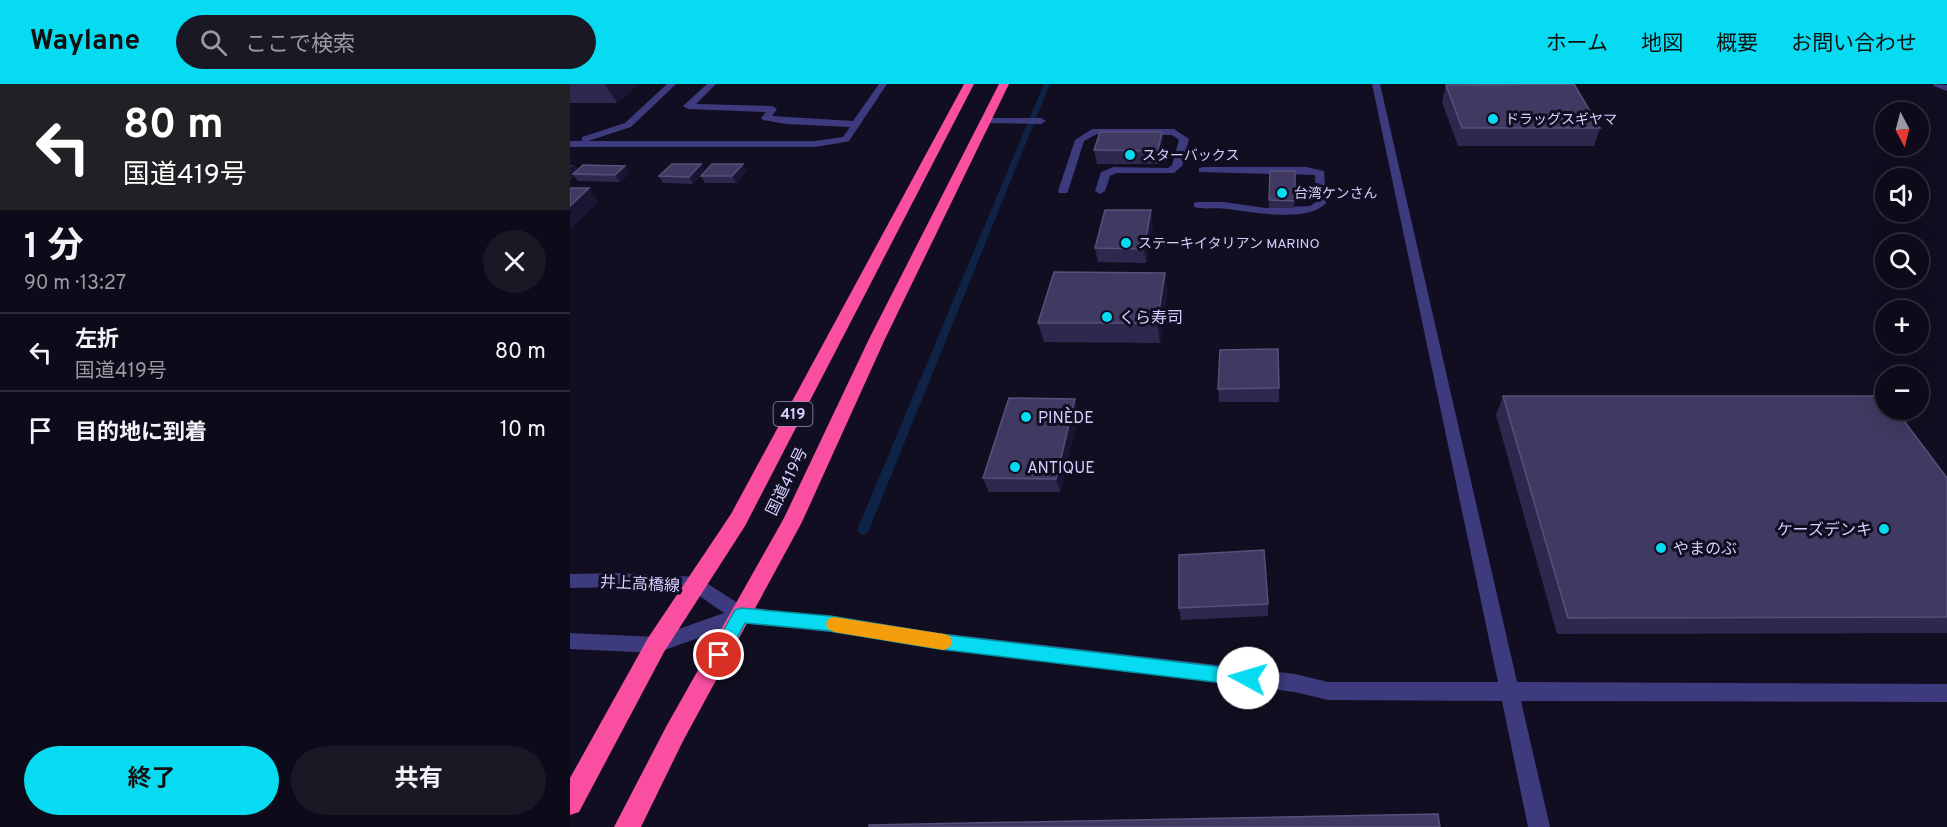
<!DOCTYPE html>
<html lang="ja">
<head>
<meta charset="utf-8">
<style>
	body { margin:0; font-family:Overpass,"Noto Sans JP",sans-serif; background:#1b1826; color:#f1f3f6; height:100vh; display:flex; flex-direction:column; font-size:22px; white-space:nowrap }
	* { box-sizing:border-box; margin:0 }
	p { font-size:20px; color:#9a9aa2 }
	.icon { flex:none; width:33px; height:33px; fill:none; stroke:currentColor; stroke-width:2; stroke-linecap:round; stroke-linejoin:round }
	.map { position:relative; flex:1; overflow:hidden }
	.side { display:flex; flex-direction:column; background:#0d0a19; width:570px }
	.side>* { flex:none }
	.banner { background:#202124; color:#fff; overflow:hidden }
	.needle { width:39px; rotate:173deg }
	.fabs { position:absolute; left:1305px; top:18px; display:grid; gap:12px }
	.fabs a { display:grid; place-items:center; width:54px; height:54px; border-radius:50%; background:#0d0a19; box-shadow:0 6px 24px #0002,0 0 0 2px #2d2b38; font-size:30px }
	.pin { position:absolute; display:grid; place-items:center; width:51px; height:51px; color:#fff; margin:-26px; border:3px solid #fff; border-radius:50%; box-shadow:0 2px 6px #0007 }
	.me { position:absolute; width:66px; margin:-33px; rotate:276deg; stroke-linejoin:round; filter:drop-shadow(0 0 4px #0008) }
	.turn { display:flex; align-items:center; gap:21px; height:126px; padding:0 24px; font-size:27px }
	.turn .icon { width:78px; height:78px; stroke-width:2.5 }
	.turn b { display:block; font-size:42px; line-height:51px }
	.round { display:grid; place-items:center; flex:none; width:63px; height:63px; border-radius:32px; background:#1b1826 }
	.summary { display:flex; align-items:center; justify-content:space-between; height:102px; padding:0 24px }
	h1 { font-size:36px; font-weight:700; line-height:45px }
	.action { display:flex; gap:12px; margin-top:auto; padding:12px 24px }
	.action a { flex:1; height:69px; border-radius:36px; background:#07dbf2; color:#111; font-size:24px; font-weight:700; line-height:69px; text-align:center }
	.action a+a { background:#1b1826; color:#f1f3f6 }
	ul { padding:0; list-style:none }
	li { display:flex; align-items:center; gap:18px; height:78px; padding:0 24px; border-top:2px solid #2d2b38 }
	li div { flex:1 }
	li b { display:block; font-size:22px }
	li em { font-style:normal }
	header { display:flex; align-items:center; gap:36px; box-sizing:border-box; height:84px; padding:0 30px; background:#07dbf2; color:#111 }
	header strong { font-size:28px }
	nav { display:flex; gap:33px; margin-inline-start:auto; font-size:21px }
	.search { width:420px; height:54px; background:#1b1826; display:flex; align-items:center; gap:15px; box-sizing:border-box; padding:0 21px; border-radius:33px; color:#9a9aa2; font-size:22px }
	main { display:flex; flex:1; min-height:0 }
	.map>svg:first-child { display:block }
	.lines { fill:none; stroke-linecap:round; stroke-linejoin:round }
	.stream { fill:#0e2345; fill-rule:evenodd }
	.minor { fill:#3d3a7e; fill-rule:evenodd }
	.highway { fill:#fa4ea0; fill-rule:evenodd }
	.wall { fill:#2e274e }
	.shaded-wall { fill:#1b1534 }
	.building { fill:#403961; stroke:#57507a; stroke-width:1.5 }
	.route { fill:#07dbf2; stroke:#058e9d; stroke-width:1.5 }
	.slow { fill:#f59e0b }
	.poi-dot { fill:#07dbf2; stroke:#110e21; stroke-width:2 }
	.labels { text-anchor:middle; stroke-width:6; stroke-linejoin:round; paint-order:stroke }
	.far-poi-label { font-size:14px; fill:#d4cffe; stroke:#110e21; text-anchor:start }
	.shield { fill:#110e21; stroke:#9a95bc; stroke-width:1.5 }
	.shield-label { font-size:15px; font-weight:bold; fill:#d4cffe }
	.poi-label { font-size:16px; fill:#d4cffe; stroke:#110e21; text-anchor:start }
	.street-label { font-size:16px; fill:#d4cffe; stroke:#110e21 }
</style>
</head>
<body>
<header>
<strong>Waylane</strong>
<div class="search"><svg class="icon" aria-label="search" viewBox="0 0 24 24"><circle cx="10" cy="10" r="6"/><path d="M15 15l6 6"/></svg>ここで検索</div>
<nav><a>ホーム</a><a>地図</a><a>概要</a><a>お問い合わせ</a></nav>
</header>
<main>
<section class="side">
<div class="banner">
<div class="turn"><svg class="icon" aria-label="left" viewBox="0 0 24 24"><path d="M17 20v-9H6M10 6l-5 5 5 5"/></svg><div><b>80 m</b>国道419号</div></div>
</div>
<div class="summary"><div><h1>1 分</h1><p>90 m · 13:27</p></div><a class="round"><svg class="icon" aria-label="close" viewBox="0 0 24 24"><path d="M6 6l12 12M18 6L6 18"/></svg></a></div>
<ul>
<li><svg class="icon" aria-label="left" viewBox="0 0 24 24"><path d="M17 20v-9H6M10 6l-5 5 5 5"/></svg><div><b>左折</b><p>国道419号</p></div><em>80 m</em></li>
<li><svg class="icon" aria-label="arrive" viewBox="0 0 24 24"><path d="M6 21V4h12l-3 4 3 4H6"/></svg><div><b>目的地に到着</b></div><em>10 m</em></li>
</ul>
<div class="action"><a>終了</a><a>共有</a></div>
</section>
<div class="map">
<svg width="1377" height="743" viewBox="0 0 1377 743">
	<rect width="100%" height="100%" fill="#110e21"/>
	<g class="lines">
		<path class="stream" d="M474,0H480L299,446L297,449L293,451L289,449L287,446Z"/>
		<path class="minor" d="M97,0H106L61,43L18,57H245L273,53L280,43L216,40L193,36L191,34L196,28L118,25L113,22L137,0H146L126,20L202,22L207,25L202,32L283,37L309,0H317L279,57L276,58L245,63H0V57H12V53L55,39Z
			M802,0H810L947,598L1377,600V618L951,617L980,743H958L932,617L758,616L725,608L369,565L260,548L171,539L86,569L0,565V549L86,553L154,529L124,508L49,503L0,504V490L49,489L127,493L174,523L260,532L369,549L725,590L758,598H928Z
			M1363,0L1377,1V7L1364,2Z
			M416,34H471L476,37L471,40L413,39L411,37Z
			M522,45H604L619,55L612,82L604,89H546L540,92L535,107L530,110L525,107L531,88L544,83L598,84L602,81L609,56L602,51L527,50L514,57L498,107L497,109H489L488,107L505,56Z
			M633,83H736L754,87L756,119C738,139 682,128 657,125C646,123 635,126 624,123V119L628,118H654L695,124L740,122L746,118L745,91L629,88V84Z"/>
		<path class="highway" d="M394,0H404L175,442L94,568L9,728L0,731V694L78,554L161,430Z
			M429,0H439L315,255L232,438L113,657L71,743H44L97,641L214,434L299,255Z"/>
	</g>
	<path class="wall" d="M0,0H69L47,19H0Z
		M876,1L1030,44L1024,62H888L872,18Z
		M592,48L593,61L589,80H527L524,66Z
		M131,80L135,87L123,100L93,99L89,92Z
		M0,81H4L7,86L60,89L50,98L8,97L4,92L0,96Z
		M177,87L166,99H135L131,92Z
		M700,87H725L724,124H699Z
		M583,140L576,179L528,178L525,164Z
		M595,189L597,208L590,259L474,258L468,239Z
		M709,304V318H649L648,305Z
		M933,312L1377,394V549L987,550L926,331Z
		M509,329L490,408H419L413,394Z
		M698,520V532L611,536L609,524Z"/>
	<path class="shaded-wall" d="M35,0H69L47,19Z
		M592,48L593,61L589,80L588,67Z
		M131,80L135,87L123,100L119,93Z
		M173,80L177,87L166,99L162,92Z
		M4,81L9,88L3,90L4,92L0,96V84Z
		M55,82L60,89L50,98L45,91Z
		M19,104L29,118L0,146V122Z
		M581,126L583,140L576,179L574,165Z
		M595,189L597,208L590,259L587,239Z
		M505,315L509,329L490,408L486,395Z"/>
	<path class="building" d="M1004,0L1030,44H892L876,1Z
		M530,48H592L588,67L524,66Z
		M102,80H131L119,93L89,92Z
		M142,80H173L162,92H131Z
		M13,81L55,82L45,91L3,90Z
		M700,87H725V117L699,116Z
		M0,104H19L0,122Z
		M535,126H581L574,165L525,164Z
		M484,188L595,189L587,239H468Z
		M708,265L709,304L648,305L650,266Z
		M933,312H1315L1316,326H1326L1377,394V533L998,534Z
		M439,314L505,315L486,395L413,394Z
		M694,466L698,520L609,524V471Z
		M868,730L870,743H299V741Z"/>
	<path class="route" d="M171,524L260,532L369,550L678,586L684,588L686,594L684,599L678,602L369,565L260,547L175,539L155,576L149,579L143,576L141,571L143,565L165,526Z"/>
	<path class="slow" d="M264,533L374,550L380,552L382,558L380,563L374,566L264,548L258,545L256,540L258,535Z"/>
	<g class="poi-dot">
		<circle cx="923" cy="35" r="6"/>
		<circle cx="560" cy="71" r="6"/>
		<circle cx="712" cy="109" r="6"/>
		<circle cx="556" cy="159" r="6"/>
		<circle cx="537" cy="233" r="6"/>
		<circle cx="456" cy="333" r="6"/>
		<circle cx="445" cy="383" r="6"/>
		<circle cx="1314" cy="445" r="6"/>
		<circle cx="1091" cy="464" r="6"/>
	</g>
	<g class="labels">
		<g class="far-poi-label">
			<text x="935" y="40">ドラッグスギヤマ</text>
			<text x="572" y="76">スターバックス</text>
			<text x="724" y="114">台湾ケンさん</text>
			<text x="568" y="164">ステーキイタリアン MARINO</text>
		</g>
		<rect class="shield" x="203.5" y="318" width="39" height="24" rx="4.5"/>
		<g class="shield-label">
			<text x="223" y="335">419</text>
		</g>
		<g class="poi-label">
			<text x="549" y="239">くら寿司</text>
			<text x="468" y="339">PINÈDE</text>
			<text x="457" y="389">ANTIQUE</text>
			<text x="1302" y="451" text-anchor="end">ケーズデンキ</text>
			<text x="1103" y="470">やまのぶ</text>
		</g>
		<g class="street-label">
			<text transform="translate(216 397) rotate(-64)" y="6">国道419号</text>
			<text transform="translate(70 499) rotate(3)" y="6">井上高橋線</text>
		</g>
	</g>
</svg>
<div class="fabs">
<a><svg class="needle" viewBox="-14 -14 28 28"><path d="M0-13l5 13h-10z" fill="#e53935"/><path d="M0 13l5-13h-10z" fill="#9a9aa2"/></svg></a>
<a><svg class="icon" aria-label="sound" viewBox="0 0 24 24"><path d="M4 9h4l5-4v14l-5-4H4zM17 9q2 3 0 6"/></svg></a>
<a><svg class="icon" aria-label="search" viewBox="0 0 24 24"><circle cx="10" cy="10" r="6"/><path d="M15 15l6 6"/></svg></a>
<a>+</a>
<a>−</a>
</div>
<div class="pin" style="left:149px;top:571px;background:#d93025"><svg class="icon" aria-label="arrive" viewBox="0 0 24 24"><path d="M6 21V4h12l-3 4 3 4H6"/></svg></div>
<svg class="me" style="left:678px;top:594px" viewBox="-20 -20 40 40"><circle r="19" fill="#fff"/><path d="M0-13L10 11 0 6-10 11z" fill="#07dbf2"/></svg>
</div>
</main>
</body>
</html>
